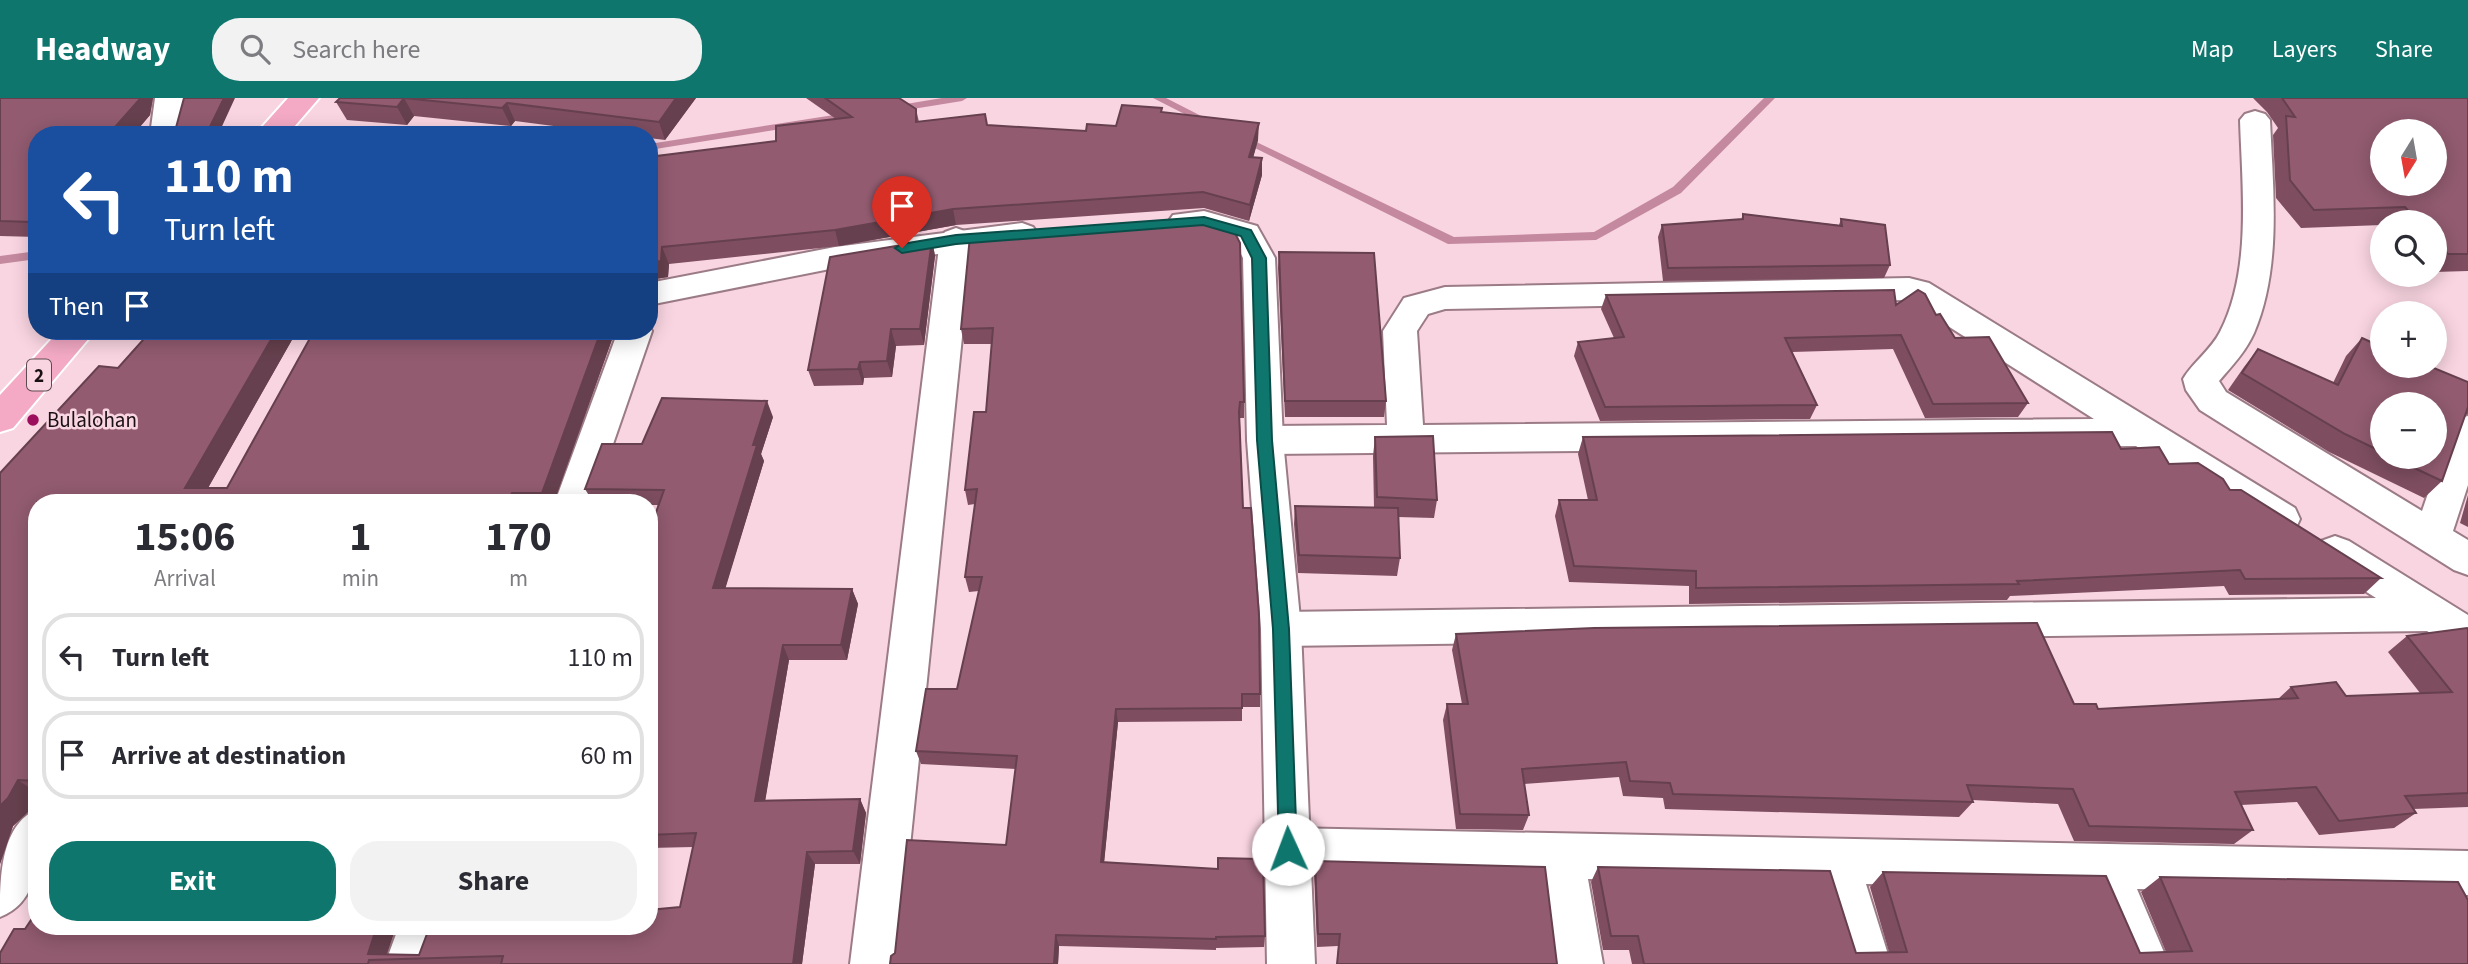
<!DOCTYPE html>
<html lang="en">
<head>
<meta charset="utf-8">
<style>
	body { margin:0; font-family:"Source Sans 3",sans-serif; background:#f2f2f3; color:#2b2b33; height:100vh; display:flex; flex-direction:column; font-size:26px; white-space:nowrap }
	* { box-sizing:border-box; margin:0 }
	p { font-size:23px; color:#7c7c81 }
	.icon { flex:none; width:38px; height:38px; fill:none; stroke:currentColor; stroke-width:2; stroke-linecap:round; stroke-linejoin:round }
	.map { position:relative; flex:1; overflow:hidden }
	.drawer { position:absolute; left:28px; top:396px; width:630px; height:441px; display:flex; flex-direction:column; background:#fff; border-radius:28px; box-shadow:0 4px 18px #0003 }
	.drawer>* { flex:none }
	.banner { position:absolute; left:28px; top:28px; width:630px; height:214px; border-radius:28px; box-shadow:0 4px 18px #0003; background:#1a4fa0; color:#fff; overflow:hidden }
	.needle { width:46px; rotate:191deg }
	.tools { position:absolute; left:2370px; top:21px; display:grid; gap:14px }
	.tools a { display:grid; place-items:center; width:77px; height:77px; border-radius:50%; background:#fff; box-shadow:0 4px 18px #0003; font-size:35px }
	.pin { position:absolute; display:grid; place-items:center; width:60px; height:60px; color:#fff; margin:-72px -30px; border-radius:50% 50% 50% 0; rotate:-45deg; box-shadow:0 0 7px #0007 }
	.pin .icon { rotate:45deg }
	.me { position:absolute; width:77px; margin:-38px; rotate:358deg; stroke-linejoin:round; filter:drop-shadow(0 0 5px #0008) }
	.turn { display:flex; align-items:center; gap:24px; height:147px; padding:0 21px; font-size:32px }
	.turn .icon { width:91px; height:91px; stroke-width:2.5 }
	.turn b { display:block; font-size:49px; line-height:60px }
	.then { display:flex; align-items:center; height:66px; padding:0 21px; background:#0003; gap:14px; font-size:26px }
	.eta { display:flex; justify-content:space-evenly; align-items:center; height:119px; text-align:center }
	.eta b { font-size:42px; font-weight:700; line-height:49px }
	.cta { display:flex; gap:14px; margin-top:auto; padding:14px 21px }
	.cta a { flex:1; height:80px; border-radius:28px; background:#0f766e; color:#fff; font-size:28px; font-weight:700; line-height:80px; text-align:center }
	.cta a+a { background:#f2f2f3; color:#2b2b33 }
	ul { padding:0; list-style:none }
	li { display:flex; align-items:center; gap:21px; height:88px; margin:0 14px 10px; padding:0 7px; border:4px solid #e1e1e2; border-radius:28px }
	li div { flex:1 }
	li b { display:block; font-size:26px }
	li em { font-style:normal }
	header { display:flex; align-items:center; gap:42px; box-sizing:border-box; height:98px; padding:0 35px; background:#0f766e; color:#fff }
	header strong { font-size:33px }
	nav { display:flex; gap:38px; margin-inline-start:auto; font-size:24px }
	.search { width:490px; height:63px; background:#f2f2f3; display:flex; align-items:center; gap:18px; box-sizing:border-box; padding:0 24px; border-radius:28px; color:#7c7c81; font-size:26px }
	.map>svg:first-child { display:block }
	.lines { fill:none; stroke-linecap:round; stroke-linejoin:round }
	.stream { fill:#c4899f; fill-rule:evenodd }
	.street-casing { stroke:#9b7b86; stroke-width:4 }
	.secondary-casing { stroke:#9b7b86; stroke-width:4 }
	.highway-casing { stroke:#fff; stroke-width:4 }
	.street { fill:#fff; fill-rule:evenodd }
	.secondary { fill:#fff; fill-rule:evenodd }
	.highway { fill:#f4aac5; fill-rule:evenodd }
	.wall { fill:#7e4e60; fill-rule:evenodd }
	.shaded-wall { fill:#66404e }
	.building { fill:#925b70; stroke:#66404e; stroke-width:2; fill-rule:evenodd }
	.route { fill:#0f766e; stroke:#0a4d48; stroke-width:2 }
	.poi-dot { fill:#9c0d5b; stroke:#f9d5e1; stroke-width:2.5 }
	.labels { text-anchor:middle; stroke-width:5; stroke-linejoin:round; paint-order:stroke }
	.shield { fill:#f9d5e1; stroke:#5d4a51; stroke-width:2 }
	.shield-label { font-size:19px; font-weight:bold; fill:#1a0f13 }
	.poi-label { font-size:21px; fill:#1a0f13; stroke:#f9d5e1; text-anchor:start }
</style>
</head>
<body>
<header>
<strong>Headway</strong>
<div class="search"><svg class="icon" aria-label="search" viewBox="0 0 24 24"><circle cx="10" cy="10" r="6"/><path d="M15 15l6 6"/></svg>Search here</div>
<nav><a>Map</a><a>Layers</a><a>Share</a></nav>
</header>
<div class="map">
<svg width="2468" height="866" viewBox="0 0 2468 866">
	<rect width="100%" height="100%" fill="#f9d5e1"/>
	<g class="lines">
		<path class="stream" d="M942,0H967L962,3L894,14L889,11L894,8Z
			M1153,0H1166L1217,26L1212,29L1208,28Z
			M1764,0H1775L1681,95L1596,142L1448,146L1235,40L1236,38H1244L1454,139L1594,134L1673,89Z
			M853,14L857,15V19L649,52V46Z
			M37,153V161L0,166V158Z"/>
		<defs>
			<path id="street" d="M2255,13L2265,16L2270,22C2273,92 2282,169 2254,235C2246,253 2232,268 2219,283L2226,294L2422,413L2450,331L2455,321L2468,318V387L2453,433L2468,442V477L2454,472L2200,312L2186,292L2183,281C2193,264 2211,252 2220,234C2252,172 2242,89 2240,22L2245,16Z
				M956,130L967,134L972,141L898,866H850L940,141L945,134Z
				M1909,180L1929,185L2295,410L2300,421L2295,432L2281,436L2267,432L2136,348L1265,356L1252,352L1247,342L1252,332L1265,328L1387,327L1383,233L1404,200L1445,189ZM1907,202L2094,321L1423,327L1417,233L1428,216L1445,211Z
				M649,228L652,233L593,404H555L618,233H649Z
				M2335,438L2349,443L2468,517V555L2454,550L2427,533L1281,548L1267,543L1261,531L1267,519L1281,514L2376,500L2321,465L2316,454L2321,443Z
				M37,711C37,751 44,802 0,819C0,780 0,728 37,711Z
				M1288,730L2468,753V797L2137,791L2169,866H2121L2090,790L1866,786L1891,866H1843L1820,785L1588,781L1603,866H1555L1542,780L1288,772L1272,766L1265,751L1272,736Z
				M399,828H445L433,866H385Z"/>
			<path id="secondary" d="M155,0H185L180,37H150Z
				M1204,113L1257,128L1275,160L1283,342L1301,531L1315,866H1267L1261,531L1247,342L1243,160L1234,142L1203,133L1173,131L1168,124L1173,117Z
				M1022,125L1033,129L1038,136L1033,143L835,170L649,207V185L835,149Z"/>
			<path id="highway" d="M288,0H319L287,37H255Z
				M59,233H95L13,330L0,334V297Z"/>
		</defs>
		<use href="#street" class="street-casing"/>
		<use href="#secondary" class="secondary-casing"/>
		<use href="#highway" class="highway-casing"/>
		<use href="#street" class="street"/>
		<use href="#secondary" class="secondary"/>
		<use href="#highway" class="highway"/>
	</g>
	<path class="wall" d="M0,0H153L150,17L133,37H37V139L0,138Z
		M340,0H696L665,42L649,40V37H623L515,23L511,28L414,18L407,27L347,22L336,4Z
		M806,0H899L916,11L919,24L1086,33L1116,28L1162,10V14L1258,42L1253,59L1262,60V77L1249,123L1204,110L956,127L839,148L669,166L668,179L649,182V59L776,43L836,21Z
		M2253,0H2468V173L2434,174V124H2382V127L2301,130L2276,100L2273,37L2278,30L2267,14Z
		M1743,116L1839,127L1841,121L1890,167L1884,180L1663,183L1658,139L1662,127L1741,122Z
		M970,138L1244,304V320H1240V324L1243,410L1260,596V609H1242V623L1118,624L1104,764L1265,838L1264,849L1216,850V852L1059,848L1058,866H890L895,855L1006,747L1016,671L921,666L916,653L957,591L979,493L969,494L965,479L975,406L968,407L965,392L986,314L992,246H964L961,231Z
		M932,142L935,158L924,247L896,248L892,279L864,280L863,287L814,288L808,272Z
		M1279,154L1386,303L1384,319H1285L1278,170Z
		M1606,197L1896,207L1936,217L1955,240L2028,305L2018,319L1925,320L1893,251L1792,254L1817,307L1810,321L1600,323L1574,258L1578,244L1614,240L1601,211Z
		M151,233H297L208,390H227L615,233L554,404H37V698L28,714L13,728L0,766V375L118,270Z
		M2362,240L2468,284V316L2465,317L2442,383L2424,400L2329,354L2228,292L2244,269L2258,251L2333,285L2346,258ZM2382,306L2434,359H2382Z
		M773,319L761,356L764,363L725,490L852,491L858,506L847,562H789L765,702L860,701L866,715L860,766H815L802,866H0L25,831L37,828H390L395,832L387,856L419,857L680,809L693,749L649,750V434L658,407H649V404H593L585,391L642,346Z
		M1375,339L1437,402L1434,420L1398,419L1400,460L1397,478L1298,475L1294,426L1295,408L1374,410L1373,358Z
		M1583,339L2121,351L2169,366L2230,392L2381,480L2364,496L2229,497L2224,488L2010,498L2007,502L1689,506V488L1569,484L1555,418L1559,402H1588L1578,356Z
		M2468,397V429L2460,425Z
		M2468,531V709L2413,711L2416,715L2394,730L2319,737L2297,704L2241,707L2253,732L2234,746L2074,743L2058,706L1972,702L1973,704L1959,719L1665,711L1663,700L1623,698L1619,679L1524,686L1529,717L1523,732L1456,731L1443,622L1447,606H1462L1452,552L1456,536L2074,606L2098,611L2278,601L2291,589L2346,598L2420,595L2388,554L2407,538Z
		M1315,763L1557,866H1337L1338,848L1317,849L1314,776Z
		M1598,769L1856,855L1889,854L1870,789L1883,774L2140,855L2166,854L2141,794L2160,779L2468,866H1632L1629,852H1603L1591,784Z"/>
	<path class="shaded-wall" d="M139,0H153L150,17L133,37H108Z
		M224,0H235L218,37H206Z
		M404,0L414,18L407,27L397,9Z
		M676,0H696L665,42L659,24Z
		M507,5L515,23L511,28L502,10Z
		M1259,25L1258,42L1249,75V59Z
		M1262,60V77L1249,123L1250,107Z
		M953,111L956,127L839,148L835,132Z
		M37,118V130L32,124Z
		M932,142L935,158L924,247L920,231Z
		M662,149L669,166L668,179L649,182V165Z
		M891,231L896,248L892,279L887,263Z
		M276,233H297L200,404L185,390Z
		M601,233H615L554,404H548L542,395Z
		M860,264L864,280L863,287L858,271Z
		M767,303L773,319L761,356L764,363L721,505L713,490L753,347Z
		M512,395L519,404H508Z
		M852,491L858,506L847,562L841,547Z
		M783,547L789,562L763,716L755,703Z
		M1116,611L1118,624L1103,776L1101,764Z
		M18,682L37,695V698L28,714L13,728L0,766V708Z
		M860,701L866,715L860,766L853,753Z
		M807,754L815,766L802,866H793Z
		M374,828H390L395,832L385,861L368,856Z
		M1056,837L1059,848L1058,866H1054Z"/>
	<path class="building" d="M0,0H139V2L108,37H37V118L32,124L0,123Z
		M184,0H224L206,37H174Z
		M340,0H676L659,24L507,5L502,10L404,0L397,9L336,4Z
		M825,0H899L916,11V24L985,16L987,27L1086,33L1087,26L1116,28L1122,7L1162,10L1161,14L1259,25L1249,59L1262,60L1250,107L1203,94L953,111L835,132L662,149L661,163L649,165V59L776,43V28L852,19Z
		M2282,0H2468V156H2448L2434,141V124H2419L2405,109L2314,112L2290,82L2286,18L2295,19ZM2382,33H2434V86H2382Z
		M1743,116L1842,128L1841,121L1885,127L1890,167L1668,170L1662,127L1743,121Z
		M1202,120L1232,129L1240,145L1244,304H1240L1239,314L1243,410H1251L1259,517L1260,596H1242V610L1116,611L1101,764L1218,771V760L1260,761L1259,765H1263L1265,838L1216,839V841L1056,837L1054,866H890L891,858L895,855L907,742L1006,747L1017,658L916,653L926,591H957L982,479H965L977,391L965,392L974,314H986L993,230L961,231L970,138Z
		M932,142L920,231H891L887,263L860,264L858,271L808,272L830,159Z
		M1279,154L1374,155L1386,303H1285Z
		M1894,192L1896,207L1918,192L1925,196L1936,217L1940,216L1955,240L1989,239L2028,305L1933,306L1901,237L1785,240L1817,307L1605,309L1578,244L1624,239L1606,197Z
		M151,233H276L185,390H227L314,233H601L542,395H512L508,404H37V683L18,682L8,700L0,708V375L99,268L118,270Z
		M2362,240L2382,249V268H2429L2468,284V309L2442,383L2391,359H2434V306H2382V354L2345,336L2242,275L2258,251L2338,287Z
		M662,300L767,303L753,347H757L713,490L852,491L841,547H783L755,703L860,701L853,753L807,754L793,866H501L503,858L369,862L368,866H0V855L14,831H25L37,813V828H377L368,856L419,857L430,828H649V812L680,809L696,735L649,737V434L664,392L585,391L602,346H642Z
		M2112,334L2121,351L2159,349L2169,366L2198,365L2223,381L2230,392H2241L2381,480L2245,481L2240,472L2017,483L2019,486L1696,490V473L1574,468L1559,402H1597L1583,339Z
		M1433,338L1437,402L1377,399L1375,339Z
		M1295,408L1398,410L1400,460L1299,457Z
		M2037,525L2074,606H2096L2098,611L2298,600L2291,589L2336,584L2346,598L2452,594L2407,538L2467,530L2468,531V695L2405,698L2416,715L2339,723L2316,689L2235,694L2253,732L2089,728L2073,691L1967,687L1973,704L1673,696L1670,685L1630,683L1626,664L1522,671L1529,717L1460,716L1447,606H1468L1456,536L1594,530Z
		M1315,763L1545,769L1557,866H1337L1340,836H1318Z
		M1598,769L1830,773L1856,855L1907,854L1883,774L2106,778L2140,855L2192,853L2160,779L2458,784L2468,802V866H1644L1638,838H1611Z"/>
	<path class="route" d="M1204,119L1251,132L1266,160L1272,342L1289,531L1297,751L1295,757L1288,760L1281,757L1279,751L1273,531L1257,342L1252,160L1241,138L1203,127L956,146L902,155L895,150L902,146L956,137Z"/>
	<circle class="poi-dot" cx="33" cy="322" r="7"/>
	<g class="labels">
		<rect class="shield" x="27" y="261.5" width="24" height="31" rx="5"/>
		<g class="shield-label">
			<text x="39" y="284">2</text>
		</g>
		<g class="poi-label">
			<text x="47" y="329">Bulalohan</text>
		</g>
	</g>
</svg>
<div class="tools">
<a><svg class="needle" viewBox="-14 -14 28 28"><path d="M0-13l5 13h-10z" fill="#e53935"/><path d="M0 13l5-13h-10z" fill="#7c7c81"/></svg></a>
<a><svg class="icon" aria-label="search" viewBox="0 0 24 24"><circle cx="10" cy="10" r="6"/><path d="M15 15l6 6"/></svg></a>
<a>+</a>
<a>−</a>
</div>
<div class="pin" style="left:902px;top:150px;background:#d93025"><svg class="icon" aria-label="arrive" viewBox="0 0 24 24"><path d="M6 21V4h12l-3 4 3 4H6"/></svg></div>
<svg class="me" style="left:1288px;top:751px" viewBox="-20 -20 40 40"><circle r="19" fill="#fff"/><path d="M0-13L10 11 0 6-10 11z" fill="#0f766e"/></svg>
<div class="banner">
<div class="turn"><svg class="icon" aria-label="left" viewBox="0 0 24 24"><path d="M17 20v-9H6M10 6l-5 5 5 5"/></svg><div><b>110 m</b>Turn left</div></div>
<div class="then">Then<svg class="icon" aria-label="arrive" viewBox="0 0 24 24"><path d="M6 21V4h12l-3 4 3 4H6"/></svg></div>
</div>
<section class="drawer">
<div class="eta">
<div><b>15:06</b><p>Arrival</p></div>
<div><b>1</b><p>min</p></div>
<div><b>170</b><p>m</p></div>
</div>
<ul>
<li><svg class="icon" aria-label="left" viewBox="0 0 24 24"><path d="M17 20v-9H6M10 6l-5 5 5 5"/></svg><div><b>Turn left</b></div><em>110 m</em></li>
<li><svg class="icon" aria-label="arrive" viewBox="0 0 24 24"><path d="M6 21V4h12l-3 4 3 4H6"/></svg><div><b>Arrive at destination</b></div><em>60 m</em></li>
</ul>
<div class="cta"><a>Exit</a><a>Share</a></div>
</section>
</div>
</body>
</html>
